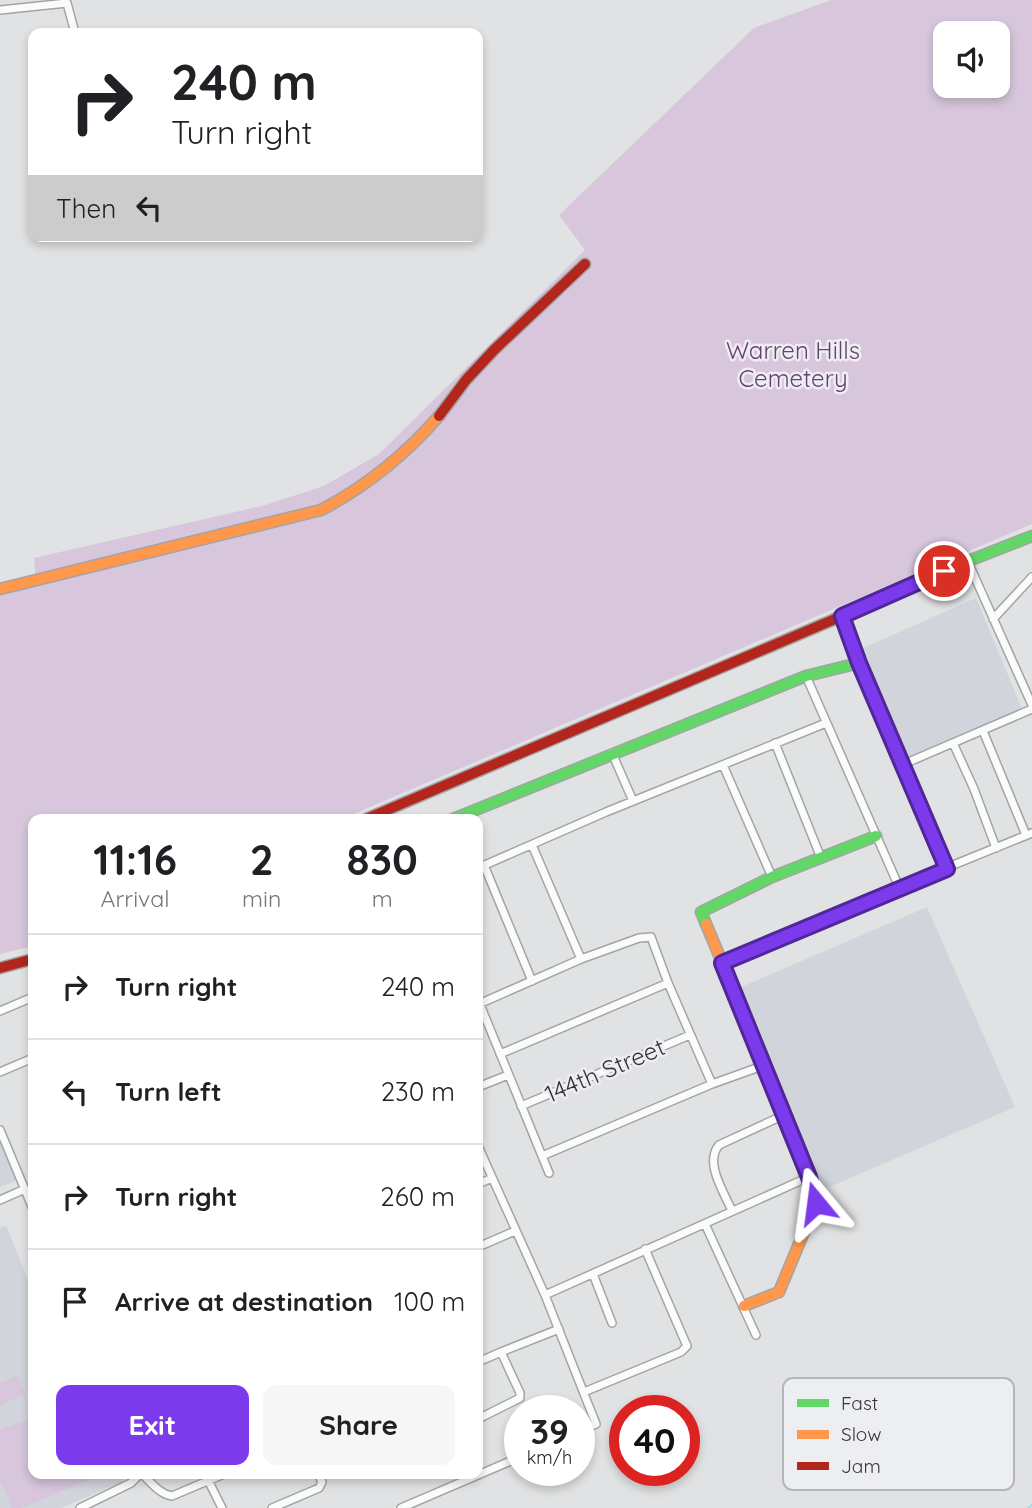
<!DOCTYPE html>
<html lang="en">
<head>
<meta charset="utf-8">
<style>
	body { margin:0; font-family:Quicksand,sans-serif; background:#f6f6f6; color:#202124; height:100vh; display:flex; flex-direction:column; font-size:26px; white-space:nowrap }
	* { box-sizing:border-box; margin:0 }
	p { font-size:23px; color:#757577 }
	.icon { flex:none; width:38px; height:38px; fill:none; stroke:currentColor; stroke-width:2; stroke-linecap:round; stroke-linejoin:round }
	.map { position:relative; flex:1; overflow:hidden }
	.drawer { position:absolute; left:28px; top:814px; width:455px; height:665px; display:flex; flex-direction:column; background:#fff; border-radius:14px; box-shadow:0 4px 10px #0003 }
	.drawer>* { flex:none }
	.guide { position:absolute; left:28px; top:28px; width:455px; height:214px; border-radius:14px; box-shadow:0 4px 10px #0003; background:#fff; color:#202124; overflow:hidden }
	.tools { position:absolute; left:933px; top:21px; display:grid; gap:14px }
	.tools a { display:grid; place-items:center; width:77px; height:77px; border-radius:14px; background:#fff; box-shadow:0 4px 10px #0003; font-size:35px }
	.speed { position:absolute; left:504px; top:1395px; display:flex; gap:14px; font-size:35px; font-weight:700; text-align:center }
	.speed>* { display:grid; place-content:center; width:91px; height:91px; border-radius:50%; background:#fff; box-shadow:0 4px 10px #0003; line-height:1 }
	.speed small { font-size:18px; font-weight:400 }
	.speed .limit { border:10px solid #d22; background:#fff; color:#111 }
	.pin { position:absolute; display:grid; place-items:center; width:60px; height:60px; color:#fff; margin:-30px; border:4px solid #fff; border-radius:50%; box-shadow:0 2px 7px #0007 }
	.me { position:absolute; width:77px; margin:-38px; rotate:344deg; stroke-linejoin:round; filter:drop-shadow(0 0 5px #0008) }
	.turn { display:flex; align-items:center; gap:24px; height:147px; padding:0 28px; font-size:32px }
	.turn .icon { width:91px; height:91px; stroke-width:2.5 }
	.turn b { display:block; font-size:49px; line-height:60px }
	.then { display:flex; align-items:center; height:66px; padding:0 28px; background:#0003; gap:14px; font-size:26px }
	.eta { display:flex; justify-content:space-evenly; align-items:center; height:119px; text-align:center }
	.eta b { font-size:42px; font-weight:800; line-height:49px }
	.primary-button { display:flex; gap:14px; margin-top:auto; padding:14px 28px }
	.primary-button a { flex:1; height:80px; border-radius:14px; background:#7c3aed; color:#fff; font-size:28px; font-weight:800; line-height:80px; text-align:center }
	.primary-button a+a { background:#f6f6f6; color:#202124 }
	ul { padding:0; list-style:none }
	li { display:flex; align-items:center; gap:21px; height:105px; padding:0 28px; border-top:2px solid #e0e0e0 }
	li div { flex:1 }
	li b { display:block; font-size:26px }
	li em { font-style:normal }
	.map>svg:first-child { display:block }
	.built { fill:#d1d4da }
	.green { fill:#d7c6dc; fill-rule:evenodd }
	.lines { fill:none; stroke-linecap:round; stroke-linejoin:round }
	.stream { stroke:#abd8e4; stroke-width:2 }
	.street-casing { stroke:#a3a4a5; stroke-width:10 }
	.fast-casing { stroke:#a3a4a5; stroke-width:13 }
	.slow-casing { stroke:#a3a4a5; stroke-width:13 }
	.jam-casing { stroke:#a3a4a5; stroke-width:13 }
	.street { stroke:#fafbfb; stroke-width:7 }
	.fast { stroke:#63d668; stroke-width:10 }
	.slow { stroke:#ff974d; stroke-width:10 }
	.jam { stroke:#b3261e; stroke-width:10 }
	.route-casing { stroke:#51269a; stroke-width:18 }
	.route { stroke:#7c3aed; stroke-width:12 }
	.labels { text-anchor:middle; stroke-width:5; stroke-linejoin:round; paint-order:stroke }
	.park-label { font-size:24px; fill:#693f75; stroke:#edeef1 }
	.street-label { font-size:24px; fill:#333435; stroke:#edeef1 }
	.key { fill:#edeef1; stroke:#b5b6b9; stroke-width:2 }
	.key-label { font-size:19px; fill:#333435 }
</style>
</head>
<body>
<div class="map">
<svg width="1032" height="1508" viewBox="0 0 1032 1508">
	<rect width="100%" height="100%" fill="#e1e2e3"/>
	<path class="built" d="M976,598L1025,716L902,768L850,654Z
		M927,907L1015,1107L820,1191L732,991Z
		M0,1132L20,1179L0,1187Z
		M6,1225L33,1292V1474H128L122,1482L61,1508H0V1228Z"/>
	<path class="green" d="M831,0H1032V524L342,819H33V946L0,954V590L36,581L34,558L262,506L324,486L379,454L585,250L559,215L754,28ZM945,33H998V86H945Z
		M17,1376L26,1394L0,1405V1383Z
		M33,1417V1474H103L21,1508H12L0,1480V1430Z"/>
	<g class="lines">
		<path class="stream" d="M1028,1508L1032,1505"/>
		<defs>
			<path id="street" d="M0,10L67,3L75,33
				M968,562L1032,705
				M842,616L859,663L947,869
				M993,619L1032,577
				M983,731L1026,835
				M775,743L821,858
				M953,743L974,789L996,848
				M612,753L633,801
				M904,764L1032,709
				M723,765L772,877
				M532,845L581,959
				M484,865L532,981
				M478,868L606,812L826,723
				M899,887L1032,833
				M722,963L899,887L806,676
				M479,1002L549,1173
				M479,1004L581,959L639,938L651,937L668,983L712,1084
				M0,1011L33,997
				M500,1054L668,983
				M0,1072L33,1058
				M478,1087L508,1075
				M521,1106L690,1035
				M0,1130L33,1209
				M478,1146L545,1295L596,1424L579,1431
				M542,1156L712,1084L765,1065
				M478,1184L492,1178
				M0,1200L25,1189
				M732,1211C724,1192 704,1163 719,1145L784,1115
				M705,1224L756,1335
				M478,1247L515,1231
				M593,1274L612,1323
				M545,1295L809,1177
				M501,1352L559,1329
				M478,1362L501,1352L520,1393V1398L478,1419
				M584,1392L681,1352L687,1346L645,1249
				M142,1474C151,1482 159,1494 172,1496L224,1474
				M208,1480L222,1508
				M80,1508L131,1483L140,1474
				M272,1508L319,1488L322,1482L318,1474
				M401,1508L520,1457"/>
			<path id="fast" d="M835,619L920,580L1032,536
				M453,819L806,676L859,663
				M706,924L701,912L772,877L876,836"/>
			<path id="slow" d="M0,589L321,510C367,486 405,455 439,416
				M706,924L765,1065L809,1177L816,1203L779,1292L744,1306"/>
			<path id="jam" d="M439,416L466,380L494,350L585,264
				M366,819L835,619
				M0,968L33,959"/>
		</defs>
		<use href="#street" class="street-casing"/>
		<use href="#fast" class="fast-casing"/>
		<use href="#slow" class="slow-casing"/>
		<use href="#jam" class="jam-casing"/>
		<use href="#street" class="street"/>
		<use href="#fast" class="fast"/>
		<use href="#slow" class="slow"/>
		<use href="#jam" class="jam"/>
	</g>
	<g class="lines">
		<defs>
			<path id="route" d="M816,1203L809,1177L722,963L947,869L859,663L842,616L944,571"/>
		</defs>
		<use href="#route" class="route-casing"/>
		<use href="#route" class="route"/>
	</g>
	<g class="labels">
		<g class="park-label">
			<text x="793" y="359">Warren Hills<tspan x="793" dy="28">Cemetery</tspan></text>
		</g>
		<g class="street-label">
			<text transform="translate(605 1071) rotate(-23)" y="8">144th Street</text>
		</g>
	</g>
	<rect x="783" y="1378" width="231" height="112" rx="10" class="key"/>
	<rect x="797" y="1399" width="32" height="8" fill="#63d668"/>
	<rect x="797" y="1430" width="32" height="9" fill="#ff974d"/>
	<rect x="797" y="1462" width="32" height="8" fill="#b3261e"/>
	<g class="key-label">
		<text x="841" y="1410">Fast</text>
		<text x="841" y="1441">Slow</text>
		<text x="841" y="1473">Jam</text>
	</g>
</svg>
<div class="tools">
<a><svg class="icon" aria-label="sound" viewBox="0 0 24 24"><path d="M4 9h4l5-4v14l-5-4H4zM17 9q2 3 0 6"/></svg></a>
</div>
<div class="speed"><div>39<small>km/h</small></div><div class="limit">40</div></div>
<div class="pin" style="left:944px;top:571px;background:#d93025"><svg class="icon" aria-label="arrive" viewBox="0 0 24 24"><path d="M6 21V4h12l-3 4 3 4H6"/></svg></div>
<svg class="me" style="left:816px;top:1203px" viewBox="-20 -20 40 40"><path d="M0-17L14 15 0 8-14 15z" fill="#7c3aed" stroke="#fff" stroke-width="4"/></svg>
<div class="guide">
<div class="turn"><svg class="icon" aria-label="right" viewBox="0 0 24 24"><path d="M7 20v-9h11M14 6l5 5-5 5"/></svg><div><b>240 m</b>Turn right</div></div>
<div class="then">Then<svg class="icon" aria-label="left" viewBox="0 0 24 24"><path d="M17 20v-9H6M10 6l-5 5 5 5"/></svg></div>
</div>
<section class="drawer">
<div class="eta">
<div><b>11:16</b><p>Arrival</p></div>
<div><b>2</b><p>min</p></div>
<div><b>830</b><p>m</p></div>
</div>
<ul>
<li><svg class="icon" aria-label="right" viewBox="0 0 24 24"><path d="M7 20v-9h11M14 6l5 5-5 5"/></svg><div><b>Turn right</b></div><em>240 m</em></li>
<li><svg class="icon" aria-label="left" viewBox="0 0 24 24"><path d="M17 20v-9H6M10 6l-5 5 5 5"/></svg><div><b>Turn left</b></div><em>230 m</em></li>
<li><svg class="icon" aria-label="right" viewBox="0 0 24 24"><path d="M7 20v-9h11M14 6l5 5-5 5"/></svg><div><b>Turn right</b></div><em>260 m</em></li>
<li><svg class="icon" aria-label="arrive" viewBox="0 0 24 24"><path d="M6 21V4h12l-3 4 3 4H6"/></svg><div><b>Arrive at destination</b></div><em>100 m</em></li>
</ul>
<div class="primary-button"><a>Exit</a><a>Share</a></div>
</section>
</div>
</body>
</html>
